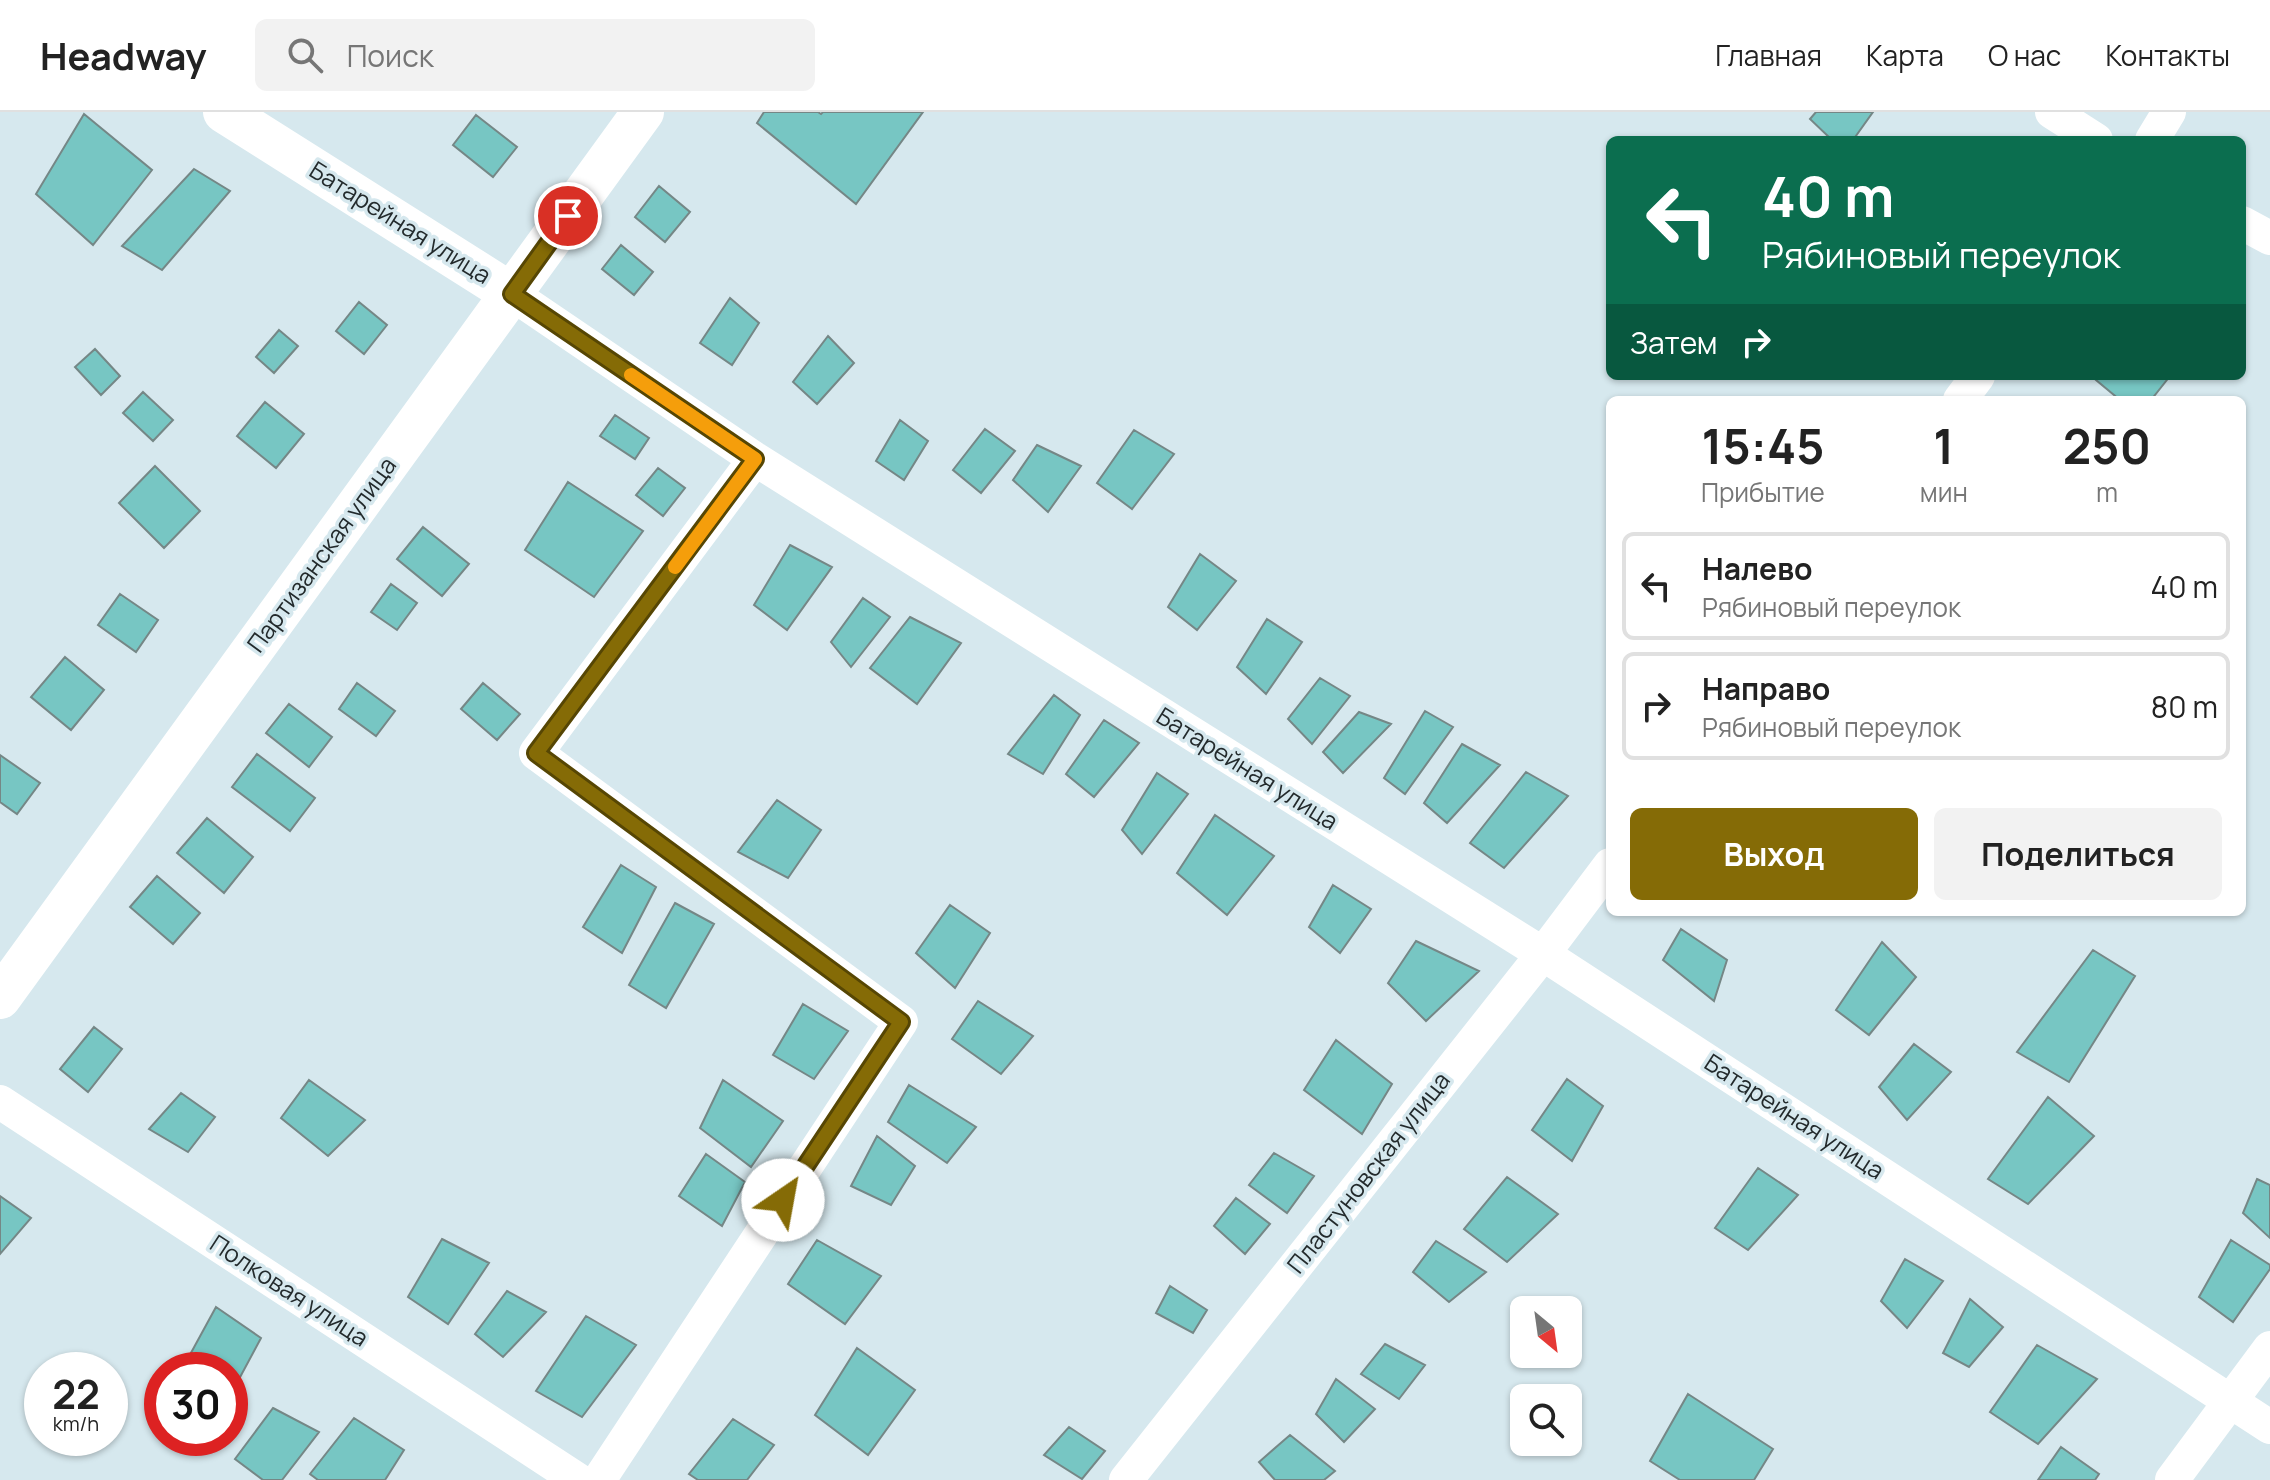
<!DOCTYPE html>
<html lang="ru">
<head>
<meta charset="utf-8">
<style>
	body { margin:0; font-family:Manrope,sans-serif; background:#f2f2f2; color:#222; height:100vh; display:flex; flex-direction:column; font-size:30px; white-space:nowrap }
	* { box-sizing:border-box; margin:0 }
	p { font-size:26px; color:#767676 }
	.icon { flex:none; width:44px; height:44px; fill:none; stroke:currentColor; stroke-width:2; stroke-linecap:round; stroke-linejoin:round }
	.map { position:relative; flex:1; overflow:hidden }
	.details { position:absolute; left:1606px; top:284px; width:640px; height:520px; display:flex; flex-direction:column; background:#fff; border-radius:12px; box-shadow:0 2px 6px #0004 }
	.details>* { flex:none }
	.hud { position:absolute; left:1606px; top:24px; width:640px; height:244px; border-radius:12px; box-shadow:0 2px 6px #0004; background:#0b6e4f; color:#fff; overflow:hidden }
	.needle { width:52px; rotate:151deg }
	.controls { position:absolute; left:1510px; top:1184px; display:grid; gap:16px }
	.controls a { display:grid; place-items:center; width:72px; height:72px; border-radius:12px; background:#fff; box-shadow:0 2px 6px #0004; font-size:40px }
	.speed { position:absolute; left:24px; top:1240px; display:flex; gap:16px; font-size:40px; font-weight:700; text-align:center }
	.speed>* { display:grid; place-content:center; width:104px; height:104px; border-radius:50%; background:#fff; box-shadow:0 2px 6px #0004; line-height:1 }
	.speed small { font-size:20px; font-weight:400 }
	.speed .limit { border:12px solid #d22; background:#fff; color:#111 }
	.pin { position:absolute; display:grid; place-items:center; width:68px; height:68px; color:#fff; margin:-34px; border:4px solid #fff; border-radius:50%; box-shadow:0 2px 8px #0007 }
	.me { position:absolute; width:88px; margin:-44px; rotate:33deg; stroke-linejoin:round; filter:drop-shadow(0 0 6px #0008) }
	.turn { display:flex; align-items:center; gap:28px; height:168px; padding:0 24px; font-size:36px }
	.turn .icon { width:104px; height:104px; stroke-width:2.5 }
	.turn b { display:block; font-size:56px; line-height:68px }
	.then { display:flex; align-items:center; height:76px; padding:0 24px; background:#0003; gap:16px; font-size:30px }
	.eta { display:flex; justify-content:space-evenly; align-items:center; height:136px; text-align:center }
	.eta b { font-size:48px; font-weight:700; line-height:56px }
	.primary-button { display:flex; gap:16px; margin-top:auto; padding:16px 24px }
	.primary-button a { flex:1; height:92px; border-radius:12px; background:#856b06; color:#fff; font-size:32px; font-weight:700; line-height:92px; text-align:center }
	.primary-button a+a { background:#f2f2f2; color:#222 }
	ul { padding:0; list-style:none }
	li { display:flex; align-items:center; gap:24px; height:108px; margin:0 16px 12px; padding:0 8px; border:4px solid #e0e0e0; border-radius:12px }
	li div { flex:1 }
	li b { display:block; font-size:30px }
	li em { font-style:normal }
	header { display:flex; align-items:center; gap:48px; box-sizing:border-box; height:112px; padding:0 40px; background:#fff; border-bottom:2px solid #e0e0e0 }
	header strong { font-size:38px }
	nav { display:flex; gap:44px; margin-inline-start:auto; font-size:28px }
	.search { width:560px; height:72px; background:#f2f2f2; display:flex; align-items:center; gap:20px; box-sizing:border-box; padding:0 28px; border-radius:12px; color:#767676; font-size:30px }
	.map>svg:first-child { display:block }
	.building { fill:#77c6c3; stroke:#758786; stroke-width:2 }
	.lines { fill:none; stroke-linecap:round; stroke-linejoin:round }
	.minor { stroke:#fff; stroke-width:34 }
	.tertiary { stroke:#fff; stroke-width:42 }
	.route-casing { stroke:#564604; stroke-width:20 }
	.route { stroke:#856b06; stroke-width:14 }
	.slow { stroke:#f59e0b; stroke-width:14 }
	.labels { text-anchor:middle; stroke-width:7; stroke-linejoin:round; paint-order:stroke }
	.street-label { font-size:24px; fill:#232a2c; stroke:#d6e8ee }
</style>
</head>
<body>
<header>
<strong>Headway</strong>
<div class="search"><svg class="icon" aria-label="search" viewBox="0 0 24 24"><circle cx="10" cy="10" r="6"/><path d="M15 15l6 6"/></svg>Поиск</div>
<nav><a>Главная</a><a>Карта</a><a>О нас</a><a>Контакты</a></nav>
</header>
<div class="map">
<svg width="2270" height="1368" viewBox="0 0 2270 1368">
	<rect width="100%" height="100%" fill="#d6e8ee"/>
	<path class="building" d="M764,0H818L821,2L823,0H923L856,92L757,11Z
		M1816,0H1873L1853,28H1832L1810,7Z
		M84,2L152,58L93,133L36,82Z
		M476,3L517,35L493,65L453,33Z
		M194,57L230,79L162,158L122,134Z
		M659,74L690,100L665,130L635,105Z
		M621,133L653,160L634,183L602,157Z
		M730,186L759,211L732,253L700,231Z
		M359,190L387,213L364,242L336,219Z
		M279,218L298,234L274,261L256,245Z
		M828,224L854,251L817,292L793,270Z
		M95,237L120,264L101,283L75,255Z
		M2099,264H2170L2151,288H2120L2096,268Z
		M143,280L173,308L153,329L123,301Z
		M265,290L304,322L276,356L237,324Z
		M615,303L649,326L635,347L600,324Z
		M900,308L928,329L904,368L876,349Z
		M985,317L1015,339L981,381L953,358Z
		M1134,318L1174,342L1132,397L1097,371Z
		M1037,333L1081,354L1048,400L1013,368Z
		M155,354L200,399L164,436L119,391Z
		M658,356L685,376L663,404L636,383Z
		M568,370L643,419L594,485L525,438Z
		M423,415L469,452L442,484L397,447Z
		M790,433L832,455L787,518L754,493Z
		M1200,442L1236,469L1197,518L1168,495Z
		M391,472L417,491L397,518L371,500Z
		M120,482L158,508L136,540L98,513Z
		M863,486L890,505L851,555L831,530Z
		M910,505L961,531L917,592L870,556Z
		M1267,507L1302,530L1266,582L1237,555Z
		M65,545L104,578L71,618L31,585Z
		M1320,566L1350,584L1312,632L1288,607Z
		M357,571L395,599L376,624L339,597Z
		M483,571L520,602L497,628L461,597Z
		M1054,583L1080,603L1043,662L1008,642Z
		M289,592L332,625L309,655L266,621Z
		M1425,599L1453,615L1405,682L1384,666Z
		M1359,600L1391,612L1343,661L1323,640Z
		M1104,608L1139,631L1094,685L1066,662Z
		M1462,632L1500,653L1447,711L1424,691Z
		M257,642L315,686L290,719L232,675Z
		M0,643L40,671L17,702L0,690Z
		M1526,660L1568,684L1504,756L1470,731Z
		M1157,661L1188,682L1142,742L1122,718Z
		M777,688L821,718L788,766L738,740Z
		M1215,703L1274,744L1227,803L1177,761Z
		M207,706L253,745L224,781L177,741Z
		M621,753L656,775L622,841L583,815Z
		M157,764L200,801L173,832L130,795Z
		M1333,773L1371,797L1340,841L1309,815Z
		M675,791L714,812L666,896L629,873Z
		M950,793L990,821L955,876L916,841Z
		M1681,817L1727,848L1714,889L1663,848Z
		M1416,829L1479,859L1426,909L1388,871Z
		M1882,830L1916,865L1869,923L1836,898Z
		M2093,838L2135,864L2069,970L2017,940Z
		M978,889L1033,924L1001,962L952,927Z
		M803,892L848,919L814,967L773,943Z
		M94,915L122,937L88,980L60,957Z
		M1336,928L1392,972L1362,1022L1304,978Z
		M1914,932L1951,960L1907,1008L1879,975Z
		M1567,967L1603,994L1572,1049L1532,1018Z
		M309,968L365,1008L328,1044L281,1006Z
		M723,968L783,1009L751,1055L700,1016Z
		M909,973L976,1015L947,1051L888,1010Z
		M181,981L215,1005L188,1040L149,1017Z
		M2048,985L2094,1024L2028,1092L1988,1067Z
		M877,1024L915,1054L891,1093L851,1074Z
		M1274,1041L1314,1064L1287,1101L1249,1073Z
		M706,1042L745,1070L722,1114L679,1084Z
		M1758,1056L1798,1083L1748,1138L1715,1116Z
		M1507,1065L1558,1102L1507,1150L1464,1117Z
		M2257,1067L2270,1073V1126L2243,1101Z
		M0,1084L31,1106L0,1142Z
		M1236,1086L1270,1112L1245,1142L1214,1114Z
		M442,1127L489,1151L448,1212L408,1185Z
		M817,1128L881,1164L845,1212L788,1172Z
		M2231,1128L2270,1153V1157L2233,1210L2199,1185Z
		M1436,1129L1486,1160L1449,1190L1413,1160Z
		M1905,1147L1943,1169L1907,1216L1881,1189Z
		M1170,1174L1207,1198L1193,1221L1156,1201Z
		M507,1179L546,1200L503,1245L475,1222Z
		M1970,1187L2003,1215L1969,1255L1943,1241Z
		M216,1195L261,1226L231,1282L230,1258H197L186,1250Z
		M586,1204L636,1233L582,1305L536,1279Z
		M1385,1232L1425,1253L1399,1287L1361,1262Z
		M2037,1233L2097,1267L2038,1332L1990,1300Z
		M857,1236L915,1278L868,1343L815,1303Z
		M1336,1267L1375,1297L1344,1330L1316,1302Z
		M1688,1282L1773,1337L1754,1368H1680L1650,1349Z
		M273,1296L319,1320L282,1368H263L235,1347Z
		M354,1306L404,1338L385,1368H318L310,1362Z
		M733,1307L774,1333L747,1368H698L689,1362Z
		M1069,1315L1105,1339L1082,1367L1044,1343Z
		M1290,1323L1335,1359L1324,1368H1275L1259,1350Z
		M2061,1335L2099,1362L2095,1368H2038Z"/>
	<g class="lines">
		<path class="minor" d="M2052,0L2096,28
			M2152,28L2169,0
			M2242,111L2270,126
			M512,182L755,347L1543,842L2270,1315
			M1960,288L1978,264
			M0,990L578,1368
			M599,1368L901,910L536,641L755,347
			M1126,1368L1543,842L1610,753
			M2172,1368L2270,1236"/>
		<path class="tertiary" d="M224,0L512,182
			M0,886L643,0"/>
	</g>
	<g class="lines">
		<defs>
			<path id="route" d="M568,104L512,182L755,347L536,641L901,910L783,1088"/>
		</defs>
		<use href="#route" class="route-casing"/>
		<use href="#route" class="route"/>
		<path class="slow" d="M631,263L755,347L675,455"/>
	</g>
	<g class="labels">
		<g class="street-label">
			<text transform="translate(400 111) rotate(32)" y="8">Батарейная улица</text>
			<text transform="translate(322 443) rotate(-54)" y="8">Партизанская улица</text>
			<text transform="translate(1247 657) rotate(32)" y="8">Батарейная улица</text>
			<text transform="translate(1794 1005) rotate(33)" y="8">Батарейная улица</text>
			<text transform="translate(1369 1061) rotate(-52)" y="8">Пластуновская улица</text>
			<text transform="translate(289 1179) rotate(33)" y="8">Полковая улица</text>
		</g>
	</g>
</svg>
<div class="controls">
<a><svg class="needle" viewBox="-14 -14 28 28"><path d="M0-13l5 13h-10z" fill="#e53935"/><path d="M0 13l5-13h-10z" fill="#767676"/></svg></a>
<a><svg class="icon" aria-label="search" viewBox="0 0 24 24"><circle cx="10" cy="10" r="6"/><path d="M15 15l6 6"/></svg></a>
</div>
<div class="speed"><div>22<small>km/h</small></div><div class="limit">30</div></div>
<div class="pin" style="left:568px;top:104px;background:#d93025"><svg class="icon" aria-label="arrive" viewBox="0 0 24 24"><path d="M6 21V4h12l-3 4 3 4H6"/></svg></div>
<svg class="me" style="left:783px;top:1088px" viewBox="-20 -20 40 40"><circle r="19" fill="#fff"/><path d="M0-13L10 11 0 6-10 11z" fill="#856b06"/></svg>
<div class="hud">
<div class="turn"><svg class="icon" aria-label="left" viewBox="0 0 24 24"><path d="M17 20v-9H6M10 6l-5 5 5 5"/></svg><div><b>40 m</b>Рябиновый переулок</div></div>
<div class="then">Затем<svg class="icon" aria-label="right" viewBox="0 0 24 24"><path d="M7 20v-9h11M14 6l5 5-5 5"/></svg></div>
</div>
<section class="details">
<div class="eta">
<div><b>15:45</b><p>Прибытие</p></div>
<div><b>1</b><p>мин</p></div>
<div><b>250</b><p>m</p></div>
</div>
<ul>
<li><svg class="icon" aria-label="left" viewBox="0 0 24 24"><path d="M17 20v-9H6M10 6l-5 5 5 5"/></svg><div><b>Налево</b><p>Рябиновый переулок</p></div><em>40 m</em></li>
<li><svg class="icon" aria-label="right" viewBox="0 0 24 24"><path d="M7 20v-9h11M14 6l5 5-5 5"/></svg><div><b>Направо</b><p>Рябиновый переулок</p></div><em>80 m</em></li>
</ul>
<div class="primary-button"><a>Выход</a><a>Поделиться</a></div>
</section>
</div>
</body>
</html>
